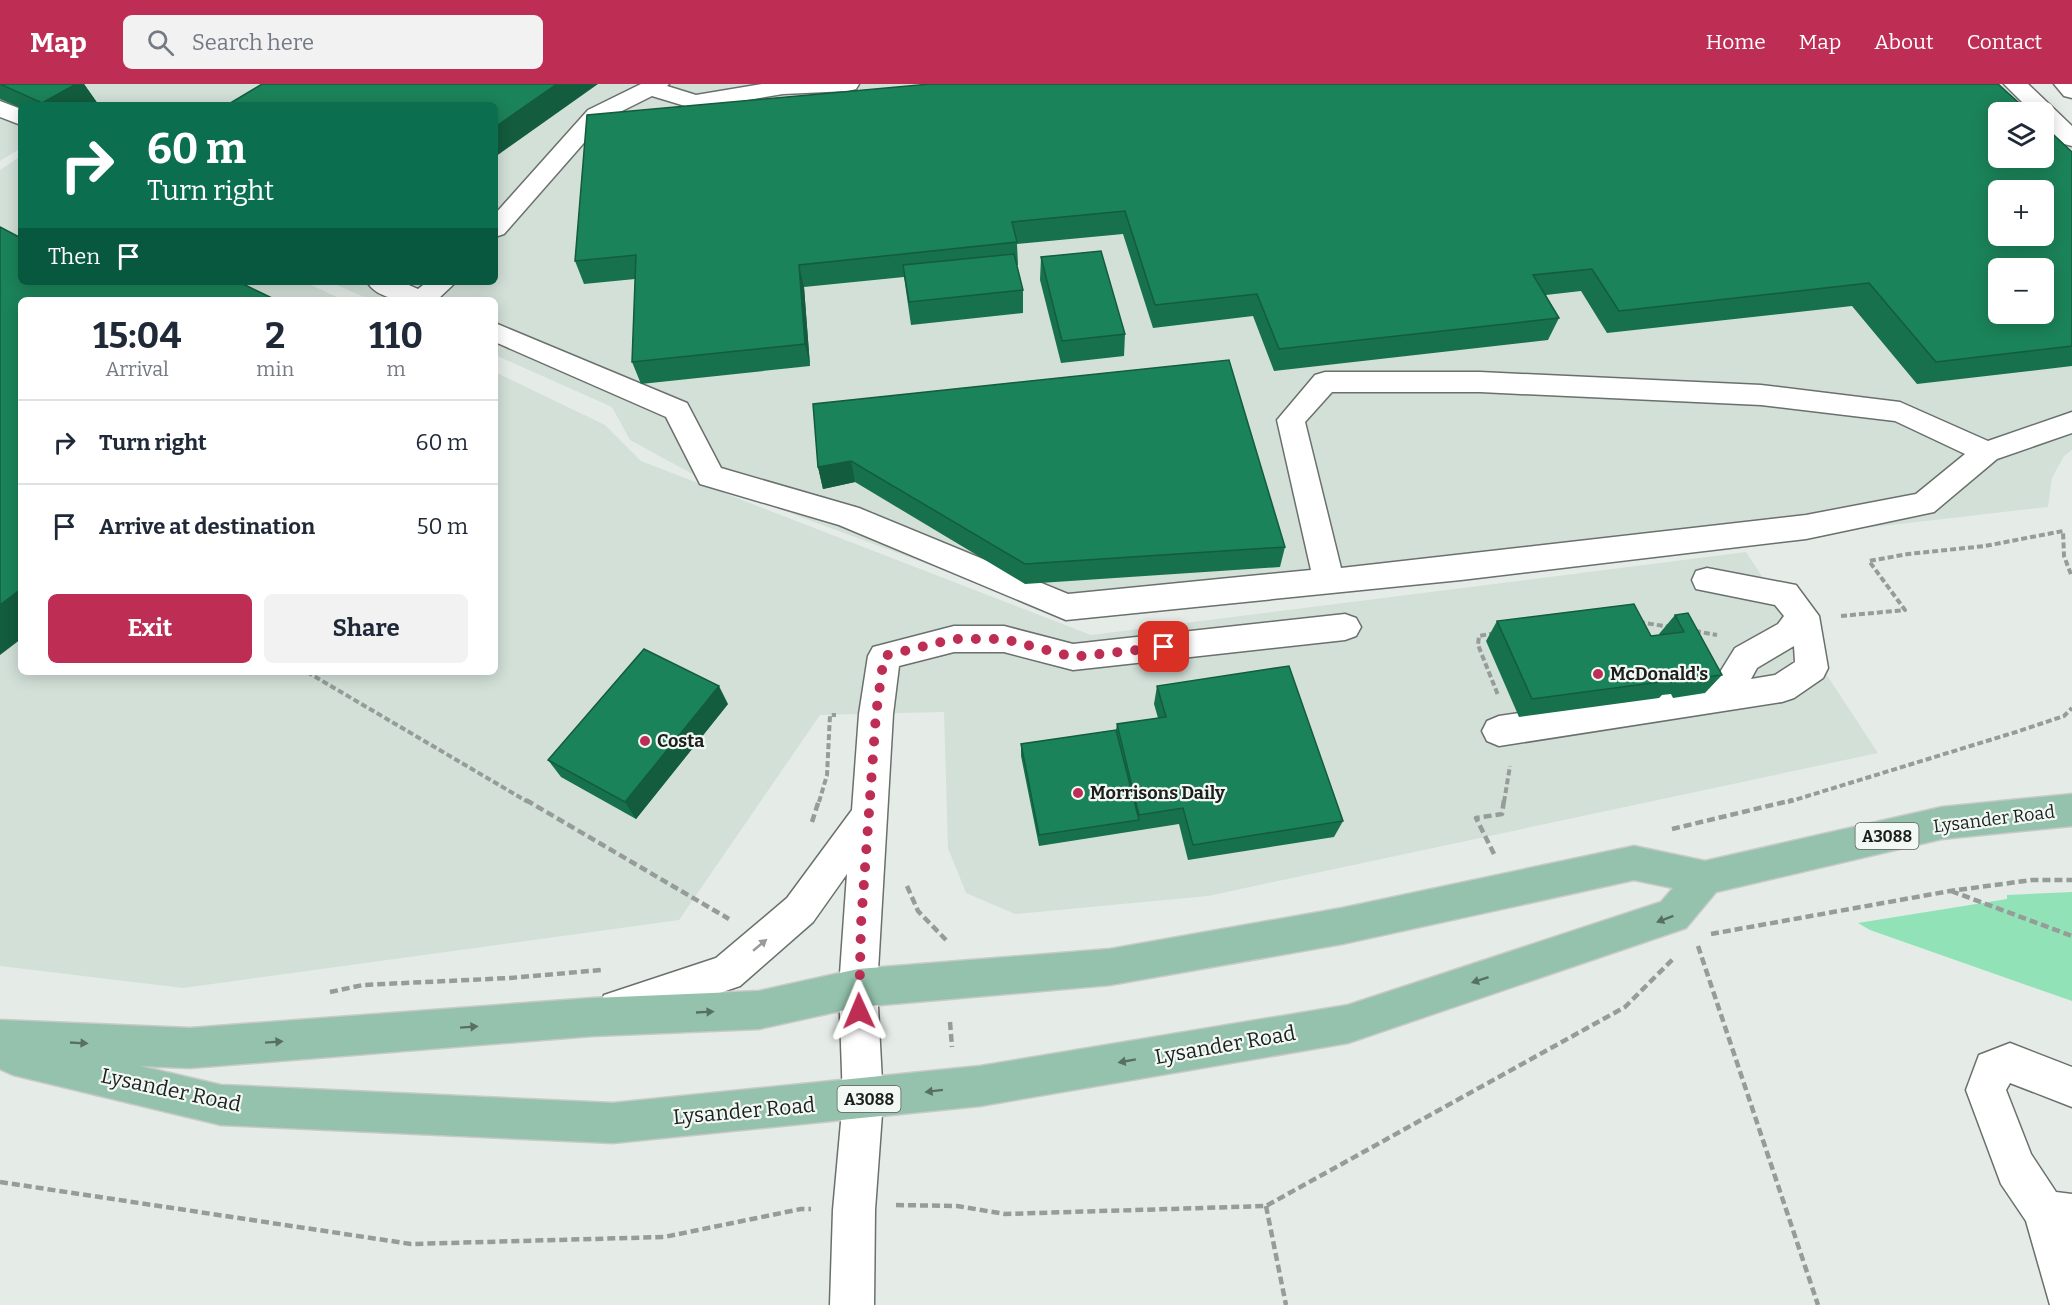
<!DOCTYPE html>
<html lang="en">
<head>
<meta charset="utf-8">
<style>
	body { margin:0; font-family:Bitter,serif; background:#f2f2f3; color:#1f2937; height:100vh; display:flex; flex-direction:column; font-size:22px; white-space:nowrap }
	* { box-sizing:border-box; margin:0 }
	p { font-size:20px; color:#747a83 }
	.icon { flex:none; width:33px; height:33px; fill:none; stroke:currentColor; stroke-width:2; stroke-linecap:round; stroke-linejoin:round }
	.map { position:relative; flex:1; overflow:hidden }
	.panel { position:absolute; left:18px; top:213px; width:480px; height:378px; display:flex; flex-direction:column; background:#fff; border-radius:9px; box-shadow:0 3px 15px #0003 }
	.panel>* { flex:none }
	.top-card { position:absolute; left:18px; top:18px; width:480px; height:183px; border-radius:9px; box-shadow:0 3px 15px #0003; background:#0b6e4f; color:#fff; overflow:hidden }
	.buttons { position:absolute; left:1988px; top:18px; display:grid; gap:12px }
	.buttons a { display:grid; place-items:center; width:66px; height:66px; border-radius:9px; background:#fff; box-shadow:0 3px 15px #0003; font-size:30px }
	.pin { position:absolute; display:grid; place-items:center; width:51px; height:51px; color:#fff; margin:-26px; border-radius:12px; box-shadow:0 3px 9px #0006 }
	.me { position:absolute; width:66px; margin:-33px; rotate:359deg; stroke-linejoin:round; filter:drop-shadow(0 0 4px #0008) }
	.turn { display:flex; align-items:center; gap:21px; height:126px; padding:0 30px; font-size:27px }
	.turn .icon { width:78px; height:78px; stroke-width:2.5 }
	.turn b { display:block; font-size:42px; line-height:51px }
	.then { display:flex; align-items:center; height:57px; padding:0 30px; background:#0003; gap:12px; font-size:22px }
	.eta { display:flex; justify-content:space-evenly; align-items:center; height:102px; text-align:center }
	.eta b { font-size:36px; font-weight:700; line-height:42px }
	.primary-button { display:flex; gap:12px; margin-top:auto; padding:12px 30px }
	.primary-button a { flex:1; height:69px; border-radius:9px; background:#be2e54; color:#fff; font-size:24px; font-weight:700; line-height:69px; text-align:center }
	.primary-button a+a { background:#f2f2f3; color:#1f2937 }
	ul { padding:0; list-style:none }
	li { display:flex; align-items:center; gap:18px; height:84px; padding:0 30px; border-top:2px solid #e0e1e3 }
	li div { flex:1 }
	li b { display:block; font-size:22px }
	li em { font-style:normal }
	header { display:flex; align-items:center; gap:36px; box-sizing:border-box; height:84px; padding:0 30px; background:#be2e54; color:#fff }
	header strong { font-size:28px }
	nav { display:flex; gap:33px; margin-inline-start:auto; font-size:21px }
	.search { width:420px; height:54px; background:#f2f2f3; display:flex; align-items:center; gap:15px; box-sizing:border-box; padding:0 21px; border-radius:9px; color:#747a83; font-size:22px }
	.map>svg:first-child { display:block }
	.built { fill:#d2e0d8; fill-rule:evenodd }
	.green { fill:#92e2b8 }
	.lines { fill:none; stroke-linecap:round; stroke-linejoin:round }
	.minor-casing { stroke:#6a706c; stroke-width:3 }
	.major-casing { stroke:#c9c9c9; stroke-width:3 }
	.path-far1 { stroke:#969c98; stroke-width:4; stroke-dasharray:6 3; stroke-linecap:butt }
	.path { stroke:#969c98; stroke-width:4.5; stroke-dasharray:8 4; stroke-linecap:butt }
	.minor { fill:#fff; fill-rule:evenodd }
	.major { fill:#94c2ac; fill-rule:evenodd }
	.wall { fill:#17714d }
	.shaded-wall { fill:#135c3e }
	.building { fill:#1b8359; stroke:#135c3e; stroke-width:1.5; fill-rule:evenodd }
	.oneway { fill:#587064 }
	.oneway2 { fill:#999a99 }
	.route { stroke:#be2e54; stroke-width:10; stroke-dasharray:0 18 }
	.poi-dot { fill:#be2e54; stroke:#f2f9f5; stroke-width:2 }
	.labels { text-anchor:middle; stroke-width:4.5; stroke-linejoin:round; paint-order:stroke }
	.shield { fill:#f2f9f5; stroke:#5c605e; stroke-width:1.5 }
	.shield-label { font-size:16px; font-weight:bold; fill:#1c1f1d }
	.poi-label { font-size:18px; font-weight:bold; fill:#1c1f1d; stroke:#f2f9f5; text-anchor:start }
	.street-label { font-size:18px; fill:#1c1f1d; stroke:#f2f9f5 }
	.near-street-label { font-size:21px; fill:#1c1f1d; stroke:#f2f9f5 }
</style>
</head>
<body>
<header>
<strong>Map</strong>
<div class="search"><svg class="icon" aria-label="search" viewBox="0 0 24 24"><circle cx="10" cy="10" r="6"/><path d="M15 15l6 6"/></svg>Search here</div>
<nav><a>Home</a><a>Map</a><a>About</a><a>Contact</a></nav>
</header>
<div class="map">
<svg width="2072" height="1221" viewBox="0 0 2072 1221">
	<rect width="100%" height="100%" fill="#e5ece8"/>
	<path class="built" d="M0,0H2001L2033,28H1998V74H2043V37L2072,64V366L2064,372L2052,394L2048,423L1075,535L707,398L630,356L612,323L495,271V216H371L330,198H495V21H21V64L0,77ZM1998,106H2043V152H1998ZM1998,184H2043V230H1998Z
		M21,72V198H305L343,216H21V588H495V288L605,341L641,377L1091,551L1746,468L1878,669L1208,812L1015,830L966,809L948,764L944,628L820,631L679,836L183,904L0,882V86Z"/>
	<path class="green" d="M2072,808V917L1870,846L1858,839L2007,815V811Z"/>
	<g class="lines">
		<defs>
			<path id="minor" d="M641,0H669L667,2L696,11L762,0H859L856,5L848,7L783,10L695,25L652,12L604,36L504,150L495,153V130L588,26Z
				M2004,0H2028L2072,42V62L2064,60L2043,40V28H2032Z
				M2054,0H2072V14L2064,12Z
				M0,17L21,25V41L0,33Z
				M367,198H402L418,205L427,198H456L437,216C415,216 381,220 367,198Z
				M495,239L687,319L721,384L859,424L1068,510L1311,486L1277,336L1315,291L1325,288H1480L1761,301L1900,318L1988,357L2072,328V349L1997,375L1934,428L1806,455L1461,496L1066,536L839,441L700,400L666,333L495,258ZM1332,308H1480L1761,321L1895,337L1965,370L1916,410L1806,431L1341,484L1305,338Z
				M1707,484L1796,501L1819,532L1828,584L1823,594L1794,614L1782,618L1499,662L1487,657L1482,647L1487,637L1499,632L1712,601L1735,564L1778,540L1784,532L1775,521L1696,505L1692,496L1696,487ZM1794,562L1795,578L1775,591L1751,595L1757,584Z
				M1345,530L1356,534L1361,543L1356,552L1345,556L1073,586L1004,568H954L899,582L893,630L877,904L883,1016L875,1126L874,1221H830L833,1126L843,1016L839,904L847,790L813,838L740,902L618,944L604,939L599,925L604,911L716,874L787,814L852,726L859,630L868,572L873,563L954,542H1004L1073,560Z
				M2010,959L2072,983V1023L2010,999L2006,1006L2031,1070L2056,1108L2072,1110V1221H2050L2026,1137L2001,1100L1966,1006L1979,971Z"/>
			<path id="major" d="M2072,710V742L1942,755L1716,808L1686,844L1348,959L980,1022L613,1059L221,1041L13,991L0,985V936L190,944L593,914L759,907L858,885L1110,865L1342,824L1634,762L1705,777L1942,723ZM1634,796L1673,804L1661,818L1348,921L980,982L613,1019L221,1001L140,982L190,984L593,952L759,945L858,923L1110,901L1342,860Z"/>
		</defs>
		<use href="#minor" class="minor-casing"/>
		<use href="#major" class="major-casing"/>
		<path class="path-far1" d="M1841,532L1905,526L1869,477L1908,470L1985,462L2063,447L2064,472L2072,493
			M1639,538L1670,543
			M1695,547L1717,551
			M1495,549L1479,552L1478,561L1498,611
			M307,588L528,718
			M819,718L827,691L830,631H836
			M1504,718L1510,682
			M1788,718L2016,648L2064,632L2072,624"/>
		<path class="path" d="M526,716L729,835
			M812,738L819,716
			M1672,745L1793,716
			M1494,770L1476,734L1502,730L1504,716
			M907,802L918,827L946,856
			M1951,807L2072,852
			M1711,850L1950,807L2032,796H2072
			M1698,862L1818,1221
			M330,908L363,901L510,894L601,886
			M950,938L952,963
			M0,1098L411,1160L664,1153L801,1125H811
			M896,1121L957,1122L1005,1130L1266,1122L1625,923L1674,874
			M1266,1122L1286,1221"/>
		<use href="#minor" class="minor"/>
		<use href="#major" class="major"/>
	</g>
	<path class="wall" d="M0,0H84L98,20L96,21H21V24L0,15Z
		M587,31L2072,68V282L1917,300L1852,222L1607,249L1581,207L1546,211L1559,234L1548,256L1274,287L1253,232L1153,244L1123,150L1017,160L1018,181H1017L1023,206V229L911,241L904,193L804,203L810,282L641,300L632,278L635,195L584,200L575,177Z
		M1041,173L1125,250L1124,272L1061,279L1040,196Z
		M813,320L1285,463L1280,483L1025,500L855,398L823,405L818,383Z
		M1675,531L1722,591L1705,609L1673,614L1671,610L1662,611L1659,614L1519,633L1486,557L1497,537L1651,552L1660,551L1659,550Z
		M1157,602L1343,737L1334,753L1188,776L1179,740L1039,762L1021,672V660L1116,646L1117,640L1158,634L1154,620Z
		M728,620L636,735L561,693L548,676Z"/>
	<path class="shaded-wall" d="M76,0H84L98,20L96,21H44L42,19Z
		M557,0H598L495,73V43Z
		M799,181L804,203L810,282L805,260Z
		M851,377L855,398L823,405L818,383Z
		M21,505V555L0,571V521Z
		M719,602L728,620L636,735L625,718Z"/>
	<path class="building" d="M0,0H76L42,19Z
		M262,0H557L495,43V21H227Z
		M930,0H1998L2029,28H1998V74H2043V41L2072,68V262L1936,278L1869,199L1619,227L1592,185L1533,191L1559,234L1279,265L1257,210L1155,221L1125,127L1012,138L1017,158L799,181L805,260L632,278L636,171L575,177L587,31ZM1998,106H2043V152H1998ZM1998,184H2043V230H1998Z
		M0,143L21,154V198H239L276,216H21V505L0,521Z
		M1101,167L1125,250L1062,257L1041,173Z
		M1014,170L1023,206L909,218L903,181Z
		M1229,276L1285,463L1025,480L851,377L818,383L813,320Z
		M1634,520L1651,552L1684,548L1675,531L1688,529L1722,591L1689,595L1688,591L1674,593L1675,596L1532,615L1497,537Z
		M644,565L719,602L625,718L548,676Z
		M1289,582L1343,737L1193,761L1183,724L1139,731L1117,640L1166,633L1157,602Z
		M1116,646L1139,736L1039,751L1021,660Z"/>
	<defs><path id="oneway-solid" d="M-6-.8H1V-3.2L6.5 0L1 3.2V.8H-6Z" transform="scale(1.5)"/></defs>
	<g class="oneway">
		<use href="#oneway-solid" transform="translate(1665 835) rotate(159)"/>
		<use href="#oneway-solid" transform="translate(1480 896) rotate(162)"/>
		<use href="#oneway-solid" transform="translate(705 928) rotate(-3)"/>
		<use href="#oneway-solid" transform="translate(469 943) rotate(-4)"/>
		<use href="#oneway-solid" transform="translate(274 958) rotate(-4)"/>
		<use href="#oneway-solid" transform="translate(79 959) rotate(3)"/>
		<use href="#oneway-solid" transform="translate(1127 977) rotate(170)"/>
		<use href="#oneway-solid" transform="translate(934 1007) rotate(173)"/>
	</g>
	<use class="oneway2" href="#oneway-solid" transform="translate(760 861) rotate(-40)"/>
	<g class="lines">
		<path class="route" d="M859,927L861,840L876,630L884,572L954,555H1004L1073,573L1164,563"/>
	</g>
	<g class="poi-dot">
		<circle cx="1598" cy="590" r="6"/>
		<circle cx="645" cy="657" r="6"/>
		<circle cx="1078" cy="709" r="6"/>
	</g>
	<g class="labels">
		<g class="shield">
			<rect x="1855.5" y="739" width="63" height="26" rx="4.5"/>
			<rect x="837.5" y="1002" width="63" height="26" rx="4.5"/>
		</g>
		<g class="shield-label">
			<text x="1887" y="758">A3088</text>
			<text x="869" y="1021">A3088</text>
		</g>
		<g class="poi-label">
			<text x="1610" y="596">McDonald's</text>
			<text x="657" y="663">Costa</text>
			<text x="1090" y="715">Morrisons Daily</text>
		</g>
		<g class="street-label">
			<text transform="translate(1994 735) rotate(-7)" y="6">Lysander Road</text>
		</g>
		<g class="near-street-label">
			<text transform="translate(1225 961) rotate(-10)" y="7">Lysander Road</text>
			<text transform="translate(171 1006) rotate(12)" y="7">Lysander Road</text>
			<text transform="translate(744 1027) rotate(-5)" y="7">Lysander Road</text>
		</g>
	</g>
</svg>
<div class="buttons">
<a><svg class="icon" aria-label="layers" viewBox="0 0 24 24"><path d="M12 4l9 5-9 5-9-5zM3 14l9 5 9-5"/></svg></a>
<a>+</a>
<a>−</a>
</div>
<div class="pin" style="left:1164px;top:563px;background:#d93025"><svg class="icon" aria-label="arrive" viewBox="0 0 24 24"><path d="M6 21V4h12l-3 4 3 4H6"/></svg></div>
<svg class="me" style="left:859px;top:927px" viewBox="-20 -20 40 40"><path d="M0-17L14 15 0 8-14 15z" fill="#be2e54" stroke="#fff" stroke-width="4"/></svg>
<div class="top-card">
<div class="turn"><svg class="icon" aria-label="right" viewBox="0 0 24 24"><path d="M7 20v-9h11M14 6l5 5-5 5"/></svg><div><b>60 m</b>Turn right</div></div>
<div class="then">Then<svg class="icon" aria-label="arrive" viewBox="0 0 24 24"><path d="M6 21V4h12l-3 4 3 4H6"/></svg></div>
</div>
<section class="panel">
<div class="eta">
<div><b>15:04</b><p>Arrival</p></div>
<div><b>2</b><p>min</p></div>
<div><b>110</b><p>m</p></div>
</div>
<ul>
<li><svg class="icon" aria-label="right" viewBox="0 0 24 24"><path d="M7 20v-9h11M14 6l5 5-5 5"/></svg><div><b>Turn right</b></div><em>60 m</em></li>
<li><svg class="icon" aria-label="arrive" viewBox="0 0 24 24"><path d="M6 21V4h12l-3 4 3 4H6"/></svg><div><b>Arrive at destination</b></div><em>50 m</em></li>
</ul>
<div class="primary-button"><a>Exit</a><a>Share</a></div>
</section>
</div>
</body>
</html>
